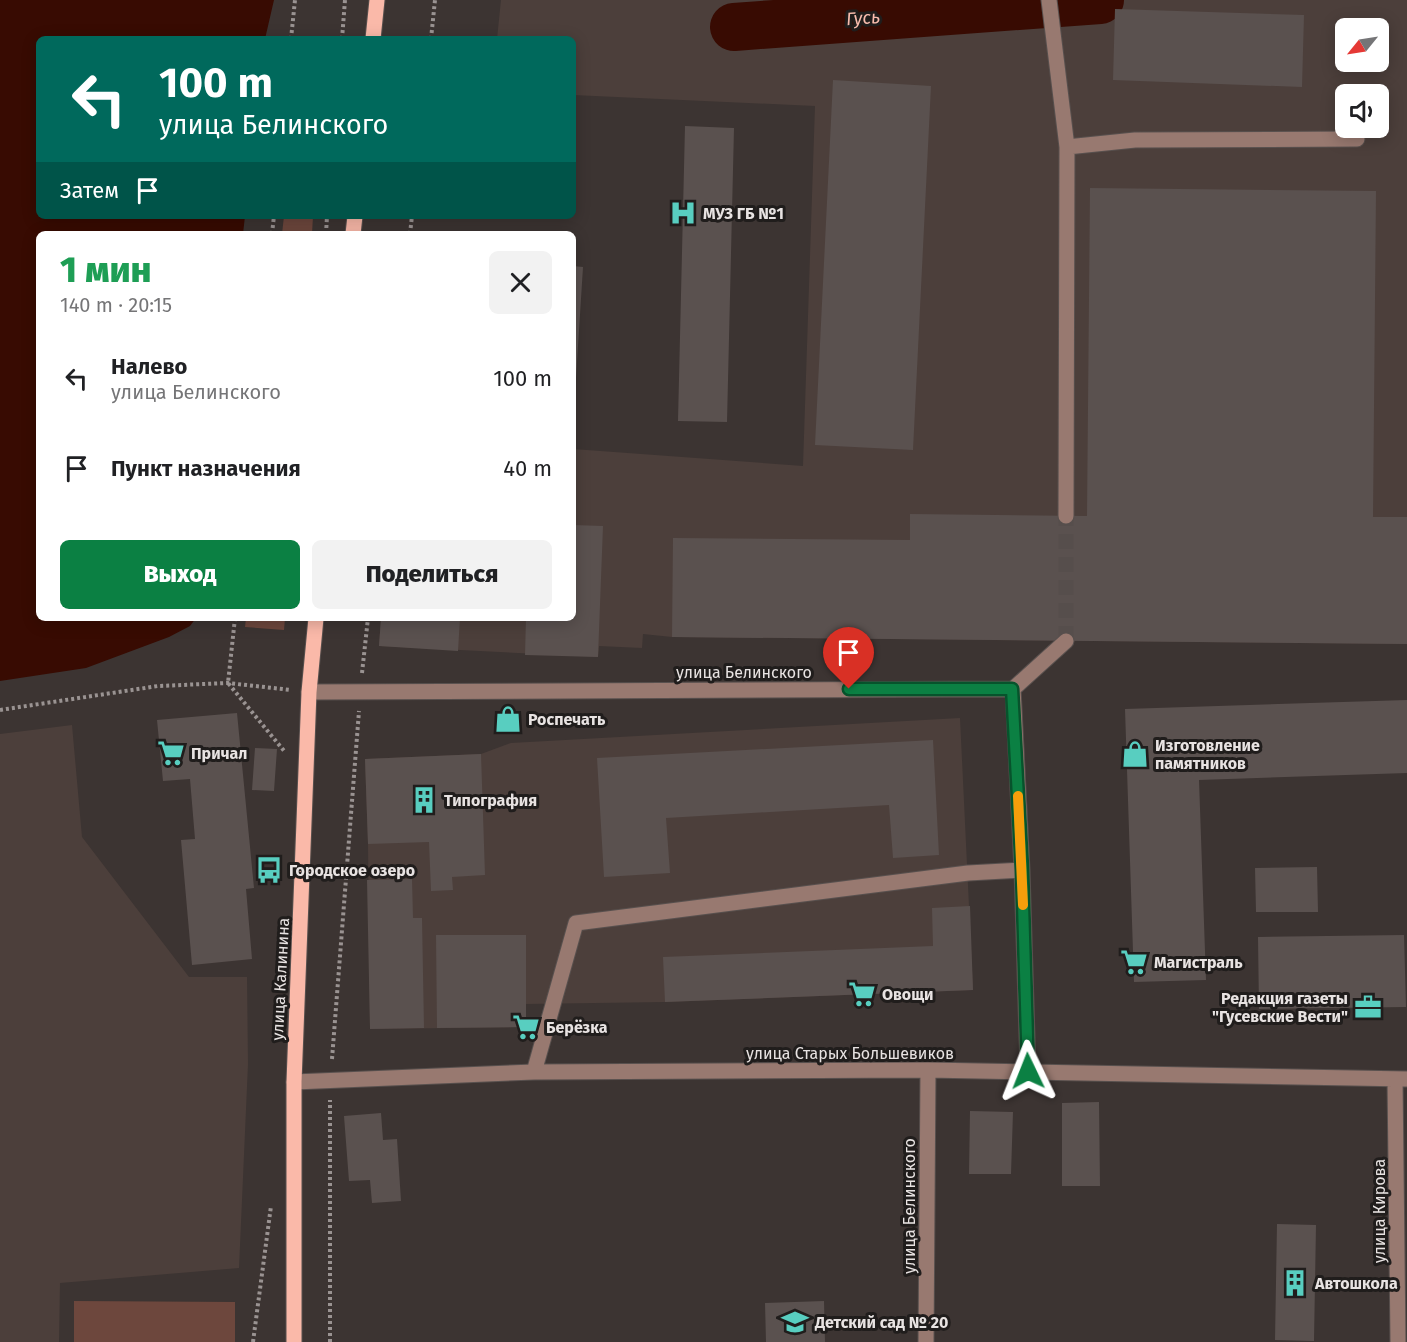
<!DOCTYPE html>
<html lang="ru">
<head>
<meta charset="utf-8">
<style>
	body { margin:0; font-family:"Fira Sans",sans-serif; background:#f2f2f2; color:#202124; height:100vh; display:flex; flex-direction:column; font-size:22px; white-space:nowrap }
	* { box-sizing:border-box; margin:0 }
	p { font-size:20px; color:#757577 }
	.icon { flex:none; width:33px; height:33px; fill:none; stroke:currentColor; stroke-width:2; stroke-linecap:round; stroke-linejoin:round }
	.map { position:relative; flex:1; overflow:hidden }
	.side { position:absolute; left:36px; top:231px; width:540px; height:390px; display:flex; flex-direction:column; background:#fff; border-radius:9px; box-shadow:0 3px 15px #0003 }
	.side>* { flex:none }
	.guide { position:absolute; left:36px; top:36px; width:540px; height:183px; border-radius:9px; box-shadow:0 3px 15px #0003; background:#00695c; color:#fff; overflow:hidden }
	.needle { width:39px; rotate:240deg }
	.fabs { position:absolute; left:1335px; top:18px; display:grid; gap:12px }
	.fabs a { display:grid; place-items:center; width:54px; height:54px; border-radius:9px; background:#fff; box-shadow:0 3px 15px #0003; font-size:30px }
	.pin { position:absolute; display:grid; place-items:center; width:51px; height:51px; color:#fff; margin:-62px -26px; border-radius:50% 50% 50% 0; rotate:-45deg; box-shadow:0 0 6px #0007 }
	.pin .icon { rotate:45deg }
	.me { position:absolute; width:66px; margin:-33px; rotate:358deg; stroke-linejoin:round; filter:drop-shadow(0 0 4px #0008) }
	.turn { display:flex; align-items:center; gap:21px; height:126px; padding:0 24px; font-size:27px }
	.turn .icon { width:78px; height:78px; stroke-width:2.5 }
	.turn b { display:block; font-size:42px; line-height:51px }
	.then { display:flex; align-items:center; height:57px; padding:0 24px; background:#0003; gap:12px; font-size:22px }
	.round { display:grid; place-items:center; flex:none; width:63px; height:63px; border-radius:9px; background:#f2f2f2 }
	.overview { display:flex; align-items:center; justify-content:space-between; height:102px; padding:0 24px }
	h1 { font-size:36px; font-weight:800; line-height:45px; color:#1e9e55 }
	.button { display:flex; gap:12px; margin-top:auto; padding:12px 24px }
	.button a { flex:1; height:69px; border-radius:9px; background:#0b8043; color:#fff; font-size:24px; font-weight:800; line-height:69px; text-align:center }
	.button a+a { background:#f2f2f2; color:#202124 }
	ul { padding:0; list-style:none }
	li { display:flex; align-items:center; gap:18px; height:90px; padding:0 24px }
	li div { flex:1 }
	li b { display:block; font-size:22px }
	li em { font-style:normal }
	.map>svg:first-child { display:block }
	.built { fill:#4c3f3b; fill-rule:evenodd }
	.green { fill:#6d473d }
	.water { fill:#380b02 }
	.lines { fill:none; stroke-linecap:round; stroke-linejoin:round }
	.river { stroke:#380b02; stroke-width:48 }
	.building { fill:#5a514f }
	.minor-tunnel { stroke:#564e4c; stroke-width:15; stroke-dasharray:15 8; stroke-linecap:butt }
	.minor-casing { stroke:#58504e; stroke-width:17 }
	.major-casing { stroke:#58504e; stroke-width:17 }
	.path { stroke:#9a9392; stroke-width:4; stroke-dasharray:3 3; stroke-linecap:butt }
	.minor { stroke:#987970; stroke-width:15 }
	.major { stroke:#fab9a9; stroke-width:15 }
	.route-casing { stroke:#07532c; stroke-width:15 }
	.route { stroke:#0b8043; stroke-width:10 }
	.slow { stroke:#f59e0b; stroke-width:10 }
	.labels { text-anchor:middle; stroke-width:6; stroke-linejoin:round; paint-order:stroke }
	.poi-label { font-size:16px; font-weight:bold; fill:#e8e3e2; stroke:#201d1c; text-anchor:start }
	.street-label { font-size:16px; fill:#e8e3e2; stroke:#201d1c }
	.water-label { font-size:18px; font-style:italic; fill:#f9bcad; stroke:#201d1c }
</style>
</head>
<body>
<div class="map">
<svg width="1407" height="1342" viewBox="0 0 1407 1342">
	<rect width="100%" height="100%" fill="#3c3432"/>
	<path class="built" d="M501,0H1407V644L672,637L643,634L642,648L599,646L598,657L379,646L381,618H573V449L803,466L815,106L573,95V39H497ZM1346,28H1378V62H1346ZM1346,94H1378V128H1346Z
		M960,718L973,990L665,1002L526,1004V1027L370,1029L368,844L365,759L481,754L511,743Z
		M72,725L82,837L189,977H247L248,1064L239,1268L60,1283L59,1342H0V734Z"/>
	<path class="green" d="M284,216H313L312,234H282Z
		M246,618H285L284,630L245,627Z
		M74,1301L235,1302V1342H74Z"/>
	<path class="water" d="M0,0H274L265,39H39V216H245L243,234H39V618H196L190,626L169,637L86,668L0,681Z"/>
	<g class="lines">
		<path class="river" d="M734,27L1100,0"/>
	</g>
	<path class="building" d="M1115,9L1304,15L1302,87L1113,80Z
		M833,80L931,86L913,450L815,445Z
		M685,126L734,128L727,422L678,421Z
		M1090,188L1376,191L1373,517H1407V644L672,637L673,538L910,540V514L1087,516Z
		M573,266L583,267L575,394H573Z
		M573,525L603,526L598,657L525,655L526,618H573Z
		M381,618H460L458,651L379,646Z
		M1407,700V773L1199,780L1206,980L1134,982L1125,709Z
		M237,713L254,888L246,889L252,959L192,965L181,840L195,839L190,779L163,781L157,720Z
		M933,740L939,855L893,858L889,805L666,818L670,873L604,877L597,758Z
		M255,748L277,749L274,791L252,790Z
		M481,754L485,875L452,877L453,890L431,891L429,842L368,844L365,759Z
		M1317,867L1318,912H1256L1255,868Z
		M412,879L413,918H422L424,1028L370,1029L367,880Z
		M970,906L973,990L665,1002L663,957L933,946L932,908Z
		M436,935H526V1027L437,1028Z
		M1404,935L1406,1007L1259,1009L1258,937Z
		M1099,1102L1100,1186H1062V1103Z
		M970,1111L1013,1112L1011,1174H969Z
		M381,1113L383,1140L397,1139L401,1201L372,1203L370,1180L349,1181L344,1116Z
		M1277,1224L1316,1225L1314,1341L1275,1340Z
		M824,1301L825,1342H766L765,1303Z"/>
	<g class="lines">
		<path class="minor-tunnel" d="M1066,641V516"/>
		<defs>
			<path id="minor" d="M1049,0L1067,147L1066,516
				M1067,147L1135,140L1357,139
				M1013,689L1066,641
				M309,692L1013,689L1022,870L1028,1071
				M534,1072L576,923L968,873L1022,870
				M1395,1079L1398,1342
				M294,1082L534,1072L928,1070L1407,1079
				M926,1342L928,1070"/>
			<path id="major" d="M373,39L377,0
				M353,234L355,216
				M294,1342V1082L309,692L316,618"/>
		</defs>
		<use href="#minor" class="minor-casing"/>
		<use href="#major" class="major-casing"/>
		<path class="path" d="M291,39L295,0
			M342,39L345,0
			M431,39L435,0
			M272,234L274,216
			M326,234L327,216
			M410,234L412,216
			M235,618L228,683L285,752
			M362,673L368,618
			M0,710L158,686L228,683L291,690
			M332,1059L359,711
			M253,1342L271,1206
			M330,1342V1100"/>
		<use href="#minor" class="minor"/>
		<use href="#major" class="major"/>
	</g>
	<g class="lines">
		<defs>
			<path id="route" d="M849,689H1012L1022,870L1028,1071"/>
		</defs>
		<use href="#route" class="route-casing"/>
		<use href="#route" class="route"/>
		<path class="slow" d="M1018,796L1023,905"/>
	</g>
	<defs>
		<symbol id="hospital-bare" viewBox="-9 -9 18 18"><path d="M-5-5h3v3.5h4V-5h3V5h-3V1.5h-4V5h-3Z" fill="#58cec0" stroke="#201d1c" stroke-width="2.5" paint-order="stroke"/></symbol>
		<symbol id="shop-bare" viewBox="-9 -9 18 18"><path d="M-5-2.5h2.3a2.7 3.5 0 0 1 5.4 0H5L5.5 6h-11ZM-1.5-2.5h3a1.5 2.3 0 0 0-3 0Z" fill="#58cec0" stroke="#201d1c" stroke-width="2.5" paint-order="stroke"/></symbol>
		<symbol id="supermarket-bare" viewBox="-9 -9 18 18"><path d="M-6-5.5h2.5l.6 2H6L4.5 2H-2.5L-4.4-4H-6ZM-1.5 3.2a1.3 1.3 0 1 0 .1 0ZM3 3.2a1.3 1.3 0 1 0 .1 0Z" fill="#58cec0" stroke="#201d1c" stroke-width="2.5" paint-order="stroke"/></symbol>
		<symbol id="building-bare" viewBox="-9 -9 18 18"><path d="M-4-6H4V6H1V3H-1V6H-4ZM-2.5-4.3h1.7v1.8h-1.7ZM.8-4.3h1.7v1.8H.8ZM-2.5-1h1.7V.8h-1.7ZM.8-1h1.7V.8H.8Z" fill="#58cec0" stroke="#201d1c" stroke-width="2.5" paint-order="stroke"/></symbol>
		<symbol id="bus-bare" viewBox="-9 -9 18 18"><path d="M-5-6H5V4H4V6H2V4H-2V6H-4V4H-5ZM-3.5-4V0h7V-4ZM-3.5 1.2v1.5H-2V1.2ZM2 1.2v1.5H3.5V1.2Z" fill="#58cec0" stroke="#201d1c" stroke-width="2.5" paint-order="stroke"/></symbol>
		<symbol id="office-bare" viewBox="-9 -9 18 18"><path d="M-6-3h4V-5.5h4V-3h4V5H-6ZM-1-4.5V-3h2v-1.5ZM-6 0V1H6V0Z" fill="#58cec0" stroke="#201d1c" stroke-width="2.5" paint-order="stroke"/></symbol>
		<symbol id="school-bare" viewBox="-9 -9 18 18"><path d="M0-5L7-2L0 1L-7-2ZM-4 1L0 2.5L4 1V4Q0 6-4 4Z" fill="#58cec0" stroke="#201d1c" stroke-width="2.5" paint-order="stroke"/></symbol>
	</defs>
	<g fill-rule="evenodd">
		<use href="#hospital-bare" x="664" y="194" width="38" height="38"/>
		<use href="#shop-bare" x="489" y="700" width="38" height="38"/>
		<use href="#supermarket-bare" x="152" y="734" width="38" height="38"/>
		<use href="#shop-bare" x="1116" y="735" width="38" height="38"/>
		<use href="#building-bare" x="405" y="781" width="38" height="38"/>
		<use href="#bus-bare" x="250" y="851" width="38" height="38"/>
		<use href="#supermarket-bare" x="1115" y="943" width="38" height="38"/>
		<use href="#supermarket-bare" x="843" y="975" width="38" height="38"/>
		<use href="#office-bare" x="1349" y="988" width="38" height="38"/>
		<use href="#supermarket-bare" x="507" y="1008" width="38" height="38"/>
		<use href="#building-bare" x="1276" y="1264" width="38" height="38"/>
		<use href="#school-bare" x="776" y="1303" width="38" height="38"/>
	</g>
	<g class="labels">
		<g class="poi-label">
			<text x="703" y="219">МУЗ ГБ №1</text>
			<text x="528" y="725">Роспечать</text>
			<text x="1155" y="751">Изготовление<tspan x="1155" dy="18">памятников</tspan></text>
			<text x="191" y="759">Причал</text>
			<text x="444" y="806">Типография</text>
			<text x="289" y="876">Городское озеро</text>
			<text x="1154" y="968">Магистраль</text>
			<text x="882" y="1000">Овощи</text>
			<text x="1348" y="1004" text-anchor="end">Редакция газеты<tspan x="1348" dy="18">"Гусевские Вести"</tspan></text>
			<text x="546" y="1033">Берёзка</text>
			<text x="1315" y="1289">Автошкола</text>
			<text x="815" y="1328">Детский сад № 20</text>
		</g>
		<g class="street-label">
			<text x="744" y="678">улица Белинского</text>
			<text transform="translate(280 979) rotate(-87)" y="6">улица Калинина</text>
			<text x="850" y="1059">улица Старых Большевиков</text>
			<text transform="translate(909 1206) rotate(-90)" y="6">улица Белинского</text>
			<text transform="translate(1379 1211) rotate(-90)" y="6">улица Кирова</text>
		</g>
		<g class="water-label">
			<text transform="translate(863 18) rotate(-4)" y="6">Гусь</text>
		</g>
	</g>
</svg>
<div class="fabs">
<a><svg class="needle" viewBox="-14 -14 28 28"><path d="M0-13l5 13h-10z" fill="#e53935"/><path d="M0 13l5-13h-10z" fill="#757577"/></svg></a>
<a><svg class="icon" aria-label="sound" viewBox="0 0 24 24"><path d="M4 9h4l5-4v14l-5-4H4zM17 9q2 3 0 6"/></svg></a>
</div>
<div class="pin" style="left:849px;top:689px;background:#d93025"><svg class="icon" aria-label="arrive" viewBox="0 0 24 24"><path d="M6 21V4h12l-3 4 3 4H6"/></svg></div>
<svg class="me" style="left:1028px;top:1071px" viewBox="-20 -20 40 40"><path d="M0-17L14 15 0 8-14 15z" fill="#0b8043" stroke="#fff" stroke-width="4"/></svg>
<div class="guide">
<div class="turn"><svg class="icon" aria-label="left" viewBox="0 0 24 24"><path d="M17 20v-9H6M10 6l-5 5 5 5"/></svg><div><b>100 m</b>улица Белинского</div></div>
<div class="then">Затем<svg class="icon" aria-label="arrive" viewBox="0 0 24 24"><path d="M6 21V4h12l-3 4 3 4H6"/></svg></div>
</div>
<section class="side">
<div class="overview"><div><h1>1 мин</h1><p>140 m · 20:15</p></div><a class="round"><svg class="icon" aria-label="close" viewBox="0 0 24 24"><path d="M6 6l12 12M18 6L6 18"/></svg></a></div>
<ul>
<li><svg class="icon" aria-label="left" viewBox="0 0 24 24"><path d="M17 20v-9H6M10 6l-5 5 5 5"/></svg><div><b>Налево</b><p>улица Белинского</p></div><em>100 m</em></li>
<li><svg class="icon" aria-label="arrive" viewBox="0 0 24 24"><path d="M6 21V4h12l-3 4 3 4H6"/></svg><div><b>Пункт назначения</b></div><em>40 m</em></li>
</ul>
<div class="button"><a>Выход</a><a>Поделиться</a></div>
</section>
</div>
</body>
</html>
